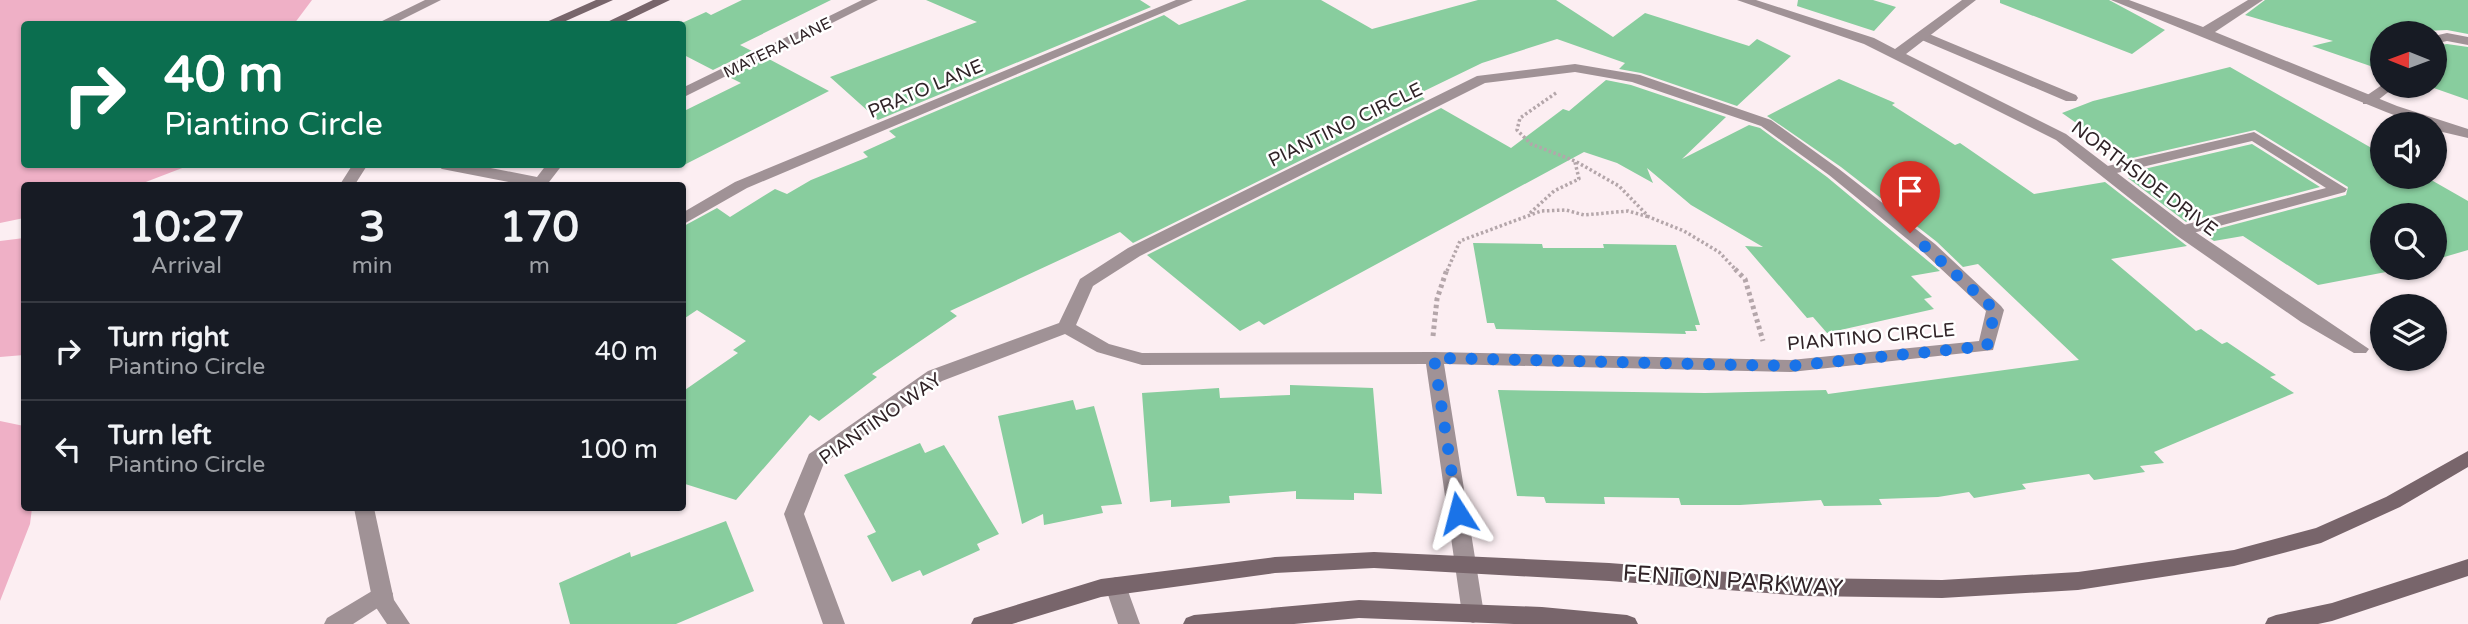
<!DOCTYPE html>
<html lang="en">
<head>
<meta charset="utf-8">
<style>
	body { margin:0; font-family:"Varela Round",sans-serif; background:#20242c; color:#f1f3f6; height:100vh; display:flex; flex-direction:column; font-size:26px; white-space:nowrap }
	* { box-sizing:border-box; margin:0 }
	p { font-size:23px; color:#9ea1a6 }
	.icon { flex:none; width:38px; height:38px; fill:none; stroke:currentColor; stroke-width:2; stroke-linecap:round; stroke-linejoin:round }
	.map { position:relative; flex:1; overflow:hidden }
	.panel { position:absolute; left:21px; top:182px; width:665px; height:329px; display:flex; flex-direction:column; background:#171b24; border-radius:7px; box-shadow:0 2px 5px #0004 }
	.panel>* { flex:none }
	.guide { position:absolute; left:21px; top:21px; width:665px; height:147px; border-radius:7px; box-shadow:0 2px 5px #0004; background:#0b6e4f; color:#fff; overflow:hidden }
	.needle { width:46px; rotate:271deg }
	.buttons { position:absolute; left:2370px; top:21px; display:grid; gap:14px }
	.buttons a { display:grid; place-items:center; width:77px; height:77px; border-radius:50%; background:#171b24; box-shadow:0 2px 5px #0004; font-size:35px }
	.pin { position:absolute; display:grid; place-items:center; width:60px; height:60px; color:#fff; margin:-72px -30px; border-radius:50% 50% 50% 0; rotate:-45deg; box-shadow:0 0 7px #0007 }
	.pin .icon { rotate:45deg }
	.me { position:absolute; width:77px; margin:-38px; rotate:351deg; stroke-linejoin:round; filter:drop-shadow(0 0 5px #0008) }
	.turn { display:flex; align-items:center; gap:24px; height:147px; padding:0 28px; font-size:32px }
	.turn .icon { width:91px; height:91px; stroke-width:2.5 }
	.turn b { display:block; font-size:49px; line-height:60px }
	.eta { display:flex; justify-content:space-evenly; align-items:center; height:119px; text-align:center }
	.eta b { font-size:42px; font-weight:700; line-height:49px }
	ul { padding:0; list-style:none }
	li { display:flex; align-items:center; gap:21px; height:98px; padding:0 28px; border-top:2px solid #363941 }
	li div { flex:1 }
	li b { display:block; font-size:26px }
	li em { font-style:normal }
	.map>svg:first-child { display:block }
	.green { fill:#efb0c6 }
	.building { fill:#88cd9e }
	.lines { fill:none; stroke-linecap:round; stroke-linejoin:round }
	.path-far1 { stroke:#b4a6aa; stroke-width:3.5; stroke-dasharray:2.5 2.5; stroke-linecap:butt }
	.path { stroke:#b4a6aa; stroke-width:5; stroke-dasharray:3.5 3.5; stroke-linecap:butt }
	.lane { fill:#a09296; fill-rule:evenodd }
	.street { fill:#a09296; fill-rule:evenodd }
	.secondary { fill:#78656b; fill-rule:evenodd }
	.route { stroke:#1a73e8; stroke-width:12; stroke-dasharray:0 21.6 }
	.labels { text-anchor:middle; stroke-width:5; stroke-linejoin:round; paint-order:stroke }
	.far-street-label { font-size:16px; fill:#312428; stroke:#fff }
	.street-label { font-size:19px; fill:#312428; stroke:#fff }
	.near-street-label { font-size:23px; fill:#312428; stroke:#fff }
</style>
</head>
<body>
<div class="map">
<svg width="2468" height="624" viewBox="0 0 2468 624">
	<rect width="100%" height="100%" fill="#fceef2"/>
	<path class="green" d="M0,0H312L294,24H24V164L190,165L138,185L24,186V218L0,223Z
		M24,238V355L0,357V241Z
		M0,421L24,426V508H32L30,524L0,601Z"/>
	<path class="building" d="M742,0H831L740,45L752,51L713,70L682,54V23L706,12L711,15Z
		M926,0H1140L1151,7L878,120L830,77L977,22Z
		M1247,0H1321L1372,29L1478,0H1556L1613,37L1645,13L1749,46L1757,39L1791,56L1737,106L1641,73L1619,69L1625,63L1557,39L1482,63L1418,94L1425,99L1133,243L1120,232L950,311L957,316L872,374L877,377L819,421L810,415L736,500L682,483V392L738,353L733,350L746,341L697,310L682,320V227L717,208L730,217L775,189L787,194L811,180L868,157L863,152L896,137L889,131L1164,15L1179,25Z
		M1798,0H1873L1896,7L1874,31L1797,6Z
		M2000,0H2109L2165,30L2132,54L2000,3Z
		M2265,0H2468V34L2447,30L2382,33V70L2312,46L2333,41L2245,15Z
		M2447,44L2468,47V100L2428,86H2434V46Z
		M767,58L829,91L682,166V112L741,83L729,77Z
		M2230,67L2382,154V177H2426L2468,201V250L2434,260V215H2382V268H2407L2318,285L2243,236L2214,241L2202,233L2346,195L2348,187L2255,130L2128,159L2062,113L2093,101Z
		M1839,79L1895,103L1892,105L1955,145L1960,143L2034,194L2105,182L2187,246L2111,259L2196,331L2201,329L2222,344L2227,342L2276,375L2270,377L2294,393L2154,452L2164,463L2140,466L2145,472L2094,480L2089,474L2022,484L2026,489L1974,498L1969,492L1938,497L1879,499L1882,505L1824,506L1821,500L1740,505H1681L1679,498L1604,497L1605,504L1546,503L1544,497L1517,496L1498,390L1705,393L1826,390L1828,394L2079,360L1978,264L1963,267L1937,242L1841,167L1767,116Z
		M1606,80L1631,85L1726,117L1682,159L1749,125L1760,128L1827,177L1940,271L1911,276L1932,297L1924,299L1934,309L1827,333L1813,317L1807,318L1745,246L1763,247L1691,205L1647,168L1653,183L1617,163L1584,152L1264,325L1259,321L1240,331L1147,255L1441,108L1511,148L1563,109L1569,111Z
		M2252,144L2320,187L2186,222L2128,178L2151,174L2144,169Z
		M1473,243L1542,244L1543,248H1604L1603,244L1676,245L1700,325H1695L1697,331H1685L1686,334L1496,329L1494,323H1487Z
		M1290,385L1373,388L1382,494L1354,493V500L1296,499V491L1229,496L1230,503L1171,507V500L1150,502L1142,393L1219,388L1220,398L1290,395Z
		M1073,400L1076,410L1094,406L1122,504L1101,506L1103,513L1044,525L1043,514L1022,524L998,416Z
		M920,443L925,453L944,445L999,534L977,544L980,550L923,576L920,570L892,582L867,536L876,532L844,475Z
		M726,521L754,591L676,624H570L559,583L630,552L631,557Z"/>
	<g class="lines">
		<path class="path-far1" d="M1556,93L1520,118L1517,130L1531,144L1575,161L1619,186L1649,217L1684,231L1719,252L1737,271
			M1530,213L1554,191L1579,179L1575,162
			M1447,271L1460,241L1541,211L1566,210L1584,215L1628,211L1649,217"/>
		<path class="path" d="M1735,269L1745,279L1763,341
			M1433,336L1437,299L1447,269"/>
		<path class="lane" d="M1922,31L2076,95L2078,98L2076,101H2066L1917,38L1915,35Z
			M2447,33L2468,37V45L2447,41L2434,44V36Z
			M2382,85L2396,86L2373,104H2363V98Z
			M2254,132L2347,189L2345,192L2182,236L2174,231L2176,227L2326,188L2252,141L2104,176L2096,171L2099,168Z
			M382,585L390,588L393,594L390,600L353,624H324L327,618Z"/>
		<path class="street" d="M425,0H441L393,24H376Z
			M862,0H878L682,98V88Z
			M1176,0H1193L747,188L682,225V213L735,182Z
			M1737,0H1756L1874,38L1895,49L1962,0H1976L1906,54L2066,134L2188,227L2369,349L2366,353H2354L2301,322L2176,235L2056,140L1864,44Z
			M2111,0H2129L2203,27L2248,0H2263L2215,32L2397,106L2468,129V138L2434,130V124H2418L2386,112Z
			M1575,64L1640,75L1771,120L1839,169L1935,244L2001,306L2004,310L1993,350L1791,372L1444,364L1484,614L1481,620L1473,623L1465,620L1462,614L1426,364L1142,365L1097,352L1065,334L942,381L824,463L804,514L845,624H823L784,514L809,454L928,371L1059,323L1080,279L1128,248L1477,76ZM1575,72L1632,82L1761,126L1829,175L1923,252L1986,311L1979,341L1791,360L1434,352L1142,353L1109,344L1076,325L1093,286L1140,256L1485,83Z
			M353,164H368L354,186H339Z
			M435,164H470L537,177L547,164H563L546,186H530L442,169Z
			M354,508H374L394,600L410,624H387L373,603Z
			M1116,577L1124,580L1140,624H1118L1105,586L1108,580Z"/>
		<path class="secondary" d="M596,0H613L559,24H542Z
			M653,0H670L620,24H603Z
			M2468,451V467L2400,507L2321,543L2234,566L2078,590L1942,598L1805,596L1609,581L1374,568L1275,573L1101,597L1012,624H971L974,618L1101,579L1275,557L1374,552L1609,563L1805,578L1942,580L2078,572L2234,550L2316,528L2386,497Z
			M2468,559V576L2332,621L2318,624H2265L2268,618L2276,615L2332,603Z
			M1359,600L1542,607L1627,615L1635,618L1638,624H1514L1359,618L1294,624H1183L1186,618L1194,615Z"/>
	</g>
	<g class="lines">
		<path class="route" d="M1458,513L1434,358L1791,366L1987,346L1995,310L1910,233"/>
	</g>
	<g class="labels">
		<g class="far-street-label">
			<text transform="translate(777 47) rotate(-26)" y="6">MATERA LANE</text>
		</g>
		<g class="street-label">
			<text transform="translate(925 88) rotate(-23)" y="7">PRATO LANE</text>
			<text transform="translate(1345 124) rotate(-26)" y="7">PIANTINO CIRCLE</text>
			<text transform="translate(2145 178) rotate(37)" y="7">NORTHSIDE DRIVE</text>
			<text transform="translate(1871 336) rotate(-5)" y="7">PIANTINO CIRCLE</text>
			<text transform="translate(880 418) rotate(-35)" y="7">PIANTINO WAY</text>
		</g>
		<g class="near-street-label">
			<text transform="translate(1733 580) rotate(4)" y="8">FENTON PARKWAY</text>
		</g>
	</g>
</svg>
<div class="buttons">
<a><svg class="needle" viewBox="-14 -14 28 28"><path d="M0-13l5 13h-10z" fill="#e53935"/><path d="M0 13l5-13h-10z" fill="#9ea1a6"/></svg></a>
<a><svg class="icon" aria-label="sound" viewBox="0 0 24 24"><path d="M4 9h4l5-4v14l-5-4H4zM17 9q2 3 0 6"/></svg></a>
<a><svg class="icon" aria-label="search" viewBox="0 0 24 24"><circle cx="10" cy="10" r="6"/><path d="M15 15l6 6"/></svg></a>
<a><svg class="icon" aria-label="layers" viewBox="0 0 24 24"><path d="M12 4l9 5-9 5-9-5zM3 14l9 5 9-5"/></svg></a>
</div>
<div class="pin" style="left:1910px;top:233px;background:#d93025"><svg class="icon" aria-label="arrive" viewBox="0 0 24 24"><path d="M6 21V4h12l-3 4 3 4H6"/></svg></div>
<svg class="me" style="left:1458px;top:513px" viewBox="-20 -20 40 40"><path d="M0-17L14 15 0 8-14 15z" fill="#1a73e8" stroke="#fff" stroke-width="4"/></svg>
<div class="guide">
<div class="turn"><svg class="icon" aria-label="right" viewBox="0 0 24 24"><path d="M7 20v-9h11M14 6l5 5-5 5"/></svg><div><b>40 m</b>Piantino Circle</div></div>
</div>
<section class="panel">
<div class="eta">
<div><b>10:27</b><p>Arrival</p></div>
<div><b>3</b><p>min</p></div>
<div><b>170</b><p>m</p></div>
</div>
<ul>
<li><svg class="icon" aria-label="right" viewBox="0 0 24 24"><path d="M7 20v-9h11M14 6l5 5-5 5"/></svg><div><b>Turn right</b><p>Piantino Circle</p></div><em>40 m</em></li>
<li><svg class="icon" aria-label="left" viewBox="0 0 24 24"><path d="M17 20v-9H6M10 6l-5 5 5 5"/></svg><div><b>Turn left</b><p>Piantino Circle</p></div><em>100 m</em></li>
</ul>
</section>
</div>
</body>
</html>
